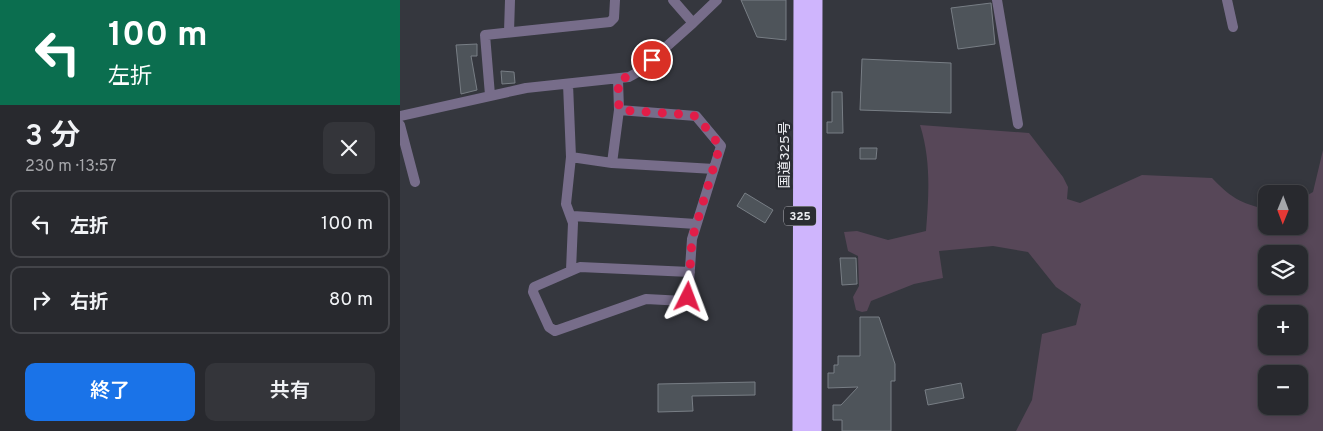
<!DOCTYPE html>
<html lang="ja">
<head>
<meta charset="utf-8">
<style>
	body { margin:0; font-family:Overpass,"Noto Sans JP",sans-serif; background:#34353a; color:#f1f3f6; height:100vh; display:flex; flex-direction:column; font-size:19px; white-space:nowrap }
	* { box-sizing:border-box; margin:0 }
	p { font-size:16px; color:#a5a6aa }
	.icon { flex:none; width:28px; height:28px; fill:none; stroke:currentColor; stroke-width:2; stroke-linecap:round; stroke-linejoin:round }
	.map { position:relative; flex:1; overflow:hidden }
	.sheet { display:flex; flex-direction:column; background:#28292e; width:400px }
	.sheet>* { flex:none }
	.top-card { background:#0b6e4f; color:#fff; overflow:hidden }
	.needle { width:32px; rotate:181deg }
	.controls { position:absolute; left:858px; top:185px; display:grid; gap:10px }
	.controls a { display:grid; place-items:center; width:50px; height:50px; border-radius:10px; background:#28292e; box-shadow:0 2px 8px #0003,0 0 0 1px #44454a; font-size:25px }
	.pin { position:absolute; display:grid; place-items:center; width:42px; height:42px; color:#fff; margin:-21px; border:2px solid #fff; border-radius:50%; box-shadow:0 1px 5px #0007 }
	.me { position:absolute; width:55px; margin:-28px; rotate:3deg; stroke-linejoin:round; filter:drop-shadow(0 0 4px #0008) }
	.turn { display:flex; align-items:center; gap:18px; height:105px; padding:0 25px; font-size:22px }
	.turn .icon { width:65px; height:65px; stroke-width:2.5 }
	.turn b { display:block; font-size:35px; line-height:42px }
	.round { display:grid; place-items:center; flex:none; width:52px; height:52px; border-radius:10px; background:#34353a }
	.headline { display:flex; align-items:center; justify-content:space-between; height:85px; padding:0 25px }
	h1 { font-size:30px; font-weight:600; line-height:38px }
	.primary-button { display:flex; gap:10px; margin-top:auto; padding:10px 25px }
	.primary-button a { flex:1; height:58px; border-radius:10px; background:#1a73e8; color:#fff; font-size:20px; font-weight:600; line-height:58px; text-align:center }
	.primary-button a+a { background:#34353a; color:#f1f3f6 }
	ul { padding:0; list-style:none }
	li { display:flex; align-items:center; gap:15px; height:68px; margin:0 10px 8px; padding:0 15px; border:2px solid #44454a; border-radius:10px }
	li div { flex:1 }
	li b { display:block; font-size:19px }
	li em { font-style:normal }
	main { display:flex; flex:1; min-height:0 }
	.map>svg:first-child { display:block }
	.green { fill:#574758; fill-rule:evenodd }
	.building { fill:#4e545a; stroke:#787e85 }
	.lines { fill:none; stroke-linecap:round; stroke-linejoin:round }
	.minor { stroke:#776d8a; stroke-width:10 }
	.highway { stroke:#cfb5fd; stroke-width:15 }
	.route { stroke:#e11d48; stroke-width:9; stroke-dasharray:0 16.2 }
	.labels { text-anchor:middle; stroke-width:5; stroke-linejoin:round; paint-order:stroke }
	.shield { fill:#2b2d33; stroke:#b2b3b8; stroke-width:1 }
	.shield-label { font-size:12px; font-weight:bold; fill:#ecedf1 }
	.street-label { font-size:14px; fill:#ecedf1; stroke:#2b2d33 }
</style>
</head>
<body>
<main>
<section class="sheet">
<div class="top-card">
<div class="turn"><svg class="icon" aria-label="left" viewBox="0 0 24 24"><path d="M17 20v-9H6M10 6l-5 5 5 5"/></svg><div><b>100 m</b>左折</div></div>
</div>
<div class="headline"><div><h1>3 分</h1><p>230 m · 13:57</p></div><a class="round"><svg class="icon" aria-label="close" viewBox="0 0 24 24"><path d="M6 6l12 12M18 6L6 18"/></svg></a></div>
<ul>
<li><svg class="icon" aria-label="left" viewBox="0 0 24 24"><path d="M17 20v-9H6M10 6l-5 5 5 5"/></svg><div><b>左折</b></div><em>100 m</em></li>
<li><svg class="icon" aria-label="right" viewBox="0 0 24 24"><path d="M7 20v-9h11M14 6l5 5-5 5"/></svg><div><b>右折</b></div><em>80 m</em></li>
</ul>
<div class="primary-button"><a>終了</a><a>共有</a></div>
</section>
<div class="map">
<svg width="923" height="431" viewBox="0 0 923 431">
	<rect width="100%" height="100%" fill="#35373e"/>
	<path class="green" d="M520,125L629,133L663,177L668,187L667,199L680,203L742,175L812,178C829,196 841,204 866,209V226H899V200L913,192L923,150V431H616L632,400L642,334L676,325L681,304L656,287L628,252L593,246L539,251L543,278L514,284L471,301L467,311L462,312L456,310L453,297L459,286L458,256L448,251L444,232L457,231L488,240L526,231C529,194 531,160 520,125ZM866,254H899V286H866ZM866,314H899V346H866ZM866,374H899V406H866Z"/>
	<path class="building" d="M341,0H386V40L357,37Z
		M591,3L595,44L558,49L551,8Z
		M77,44V56H71L77,90L61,94L56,45Z
		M462,59L551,63V113L460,110Z
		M101,71L114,72L115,83L102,84Z
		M432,92H442L443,133H427V122H432Z
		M460,148H477L476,159H460Z
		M345,193L373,210L365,223L337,206Z
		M440,258H456L457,284L442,285Z
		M460,317H479L495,364V381H491V431H442V420H433V405H441L458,387L428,388V373H434V365H438V356H460Z
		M355,382V395L292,396L293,411L258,412V384Z
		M561,383L564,398L528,405L525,390Z"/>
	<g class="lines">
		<path class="minor" d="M597,0L618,124
			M827,0L833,27
			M293,23L317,0
			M109,32L110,0
			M218,80L219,110L296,116L321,146L292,239L288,297V299L284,301L246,299L155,331L149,327L133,292L134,287L180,267L290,272
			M168,84L171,157L166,204L173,223L171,270
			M90,95L85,35L210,22L214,18L215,0
			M0,116L126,88L229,77L238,72L293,23L273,0
			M0,125L15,182
			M171,157L212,163L314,169
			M212,163L219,110
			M173,216L296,224"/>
		<path class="highway" d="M400,431L401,0
			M414,431L415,0"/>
	</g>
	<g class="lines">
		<path class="route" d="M252,60L233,75L218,80L219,110L293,115L299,119L320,146L292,239L288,297"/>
	</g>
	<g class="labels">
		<rect class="shield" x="384" y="206.5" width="32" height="19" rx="4"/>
		<g class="shield-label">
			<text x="400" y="220">325</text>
		</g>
		<g class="street-label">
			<text transform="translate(384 155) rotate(-90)" y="5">国道325号</text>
		</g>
	</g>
</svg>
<div class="controls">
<a><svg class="needle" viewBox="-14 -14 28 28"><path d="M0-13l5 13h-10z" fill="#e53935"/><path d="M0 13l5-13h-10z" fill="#a5a6aa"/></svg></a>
<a><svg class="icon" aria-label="layers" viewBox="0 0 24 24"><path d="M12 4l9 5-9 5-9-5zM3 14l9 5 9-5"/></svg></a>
<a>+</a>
<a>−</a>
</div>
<div class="pin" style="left:252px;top:60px;background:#d93025"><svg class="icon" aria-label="arrive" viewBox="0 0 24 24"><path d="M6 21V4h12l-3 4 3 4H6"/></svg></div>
<svg class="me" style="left:288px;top:297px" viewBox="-20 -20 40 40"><path d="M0-17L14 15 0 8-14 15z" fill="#e11d48" stroke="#fff" stroke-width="4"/></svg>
</div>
</main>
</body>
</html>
